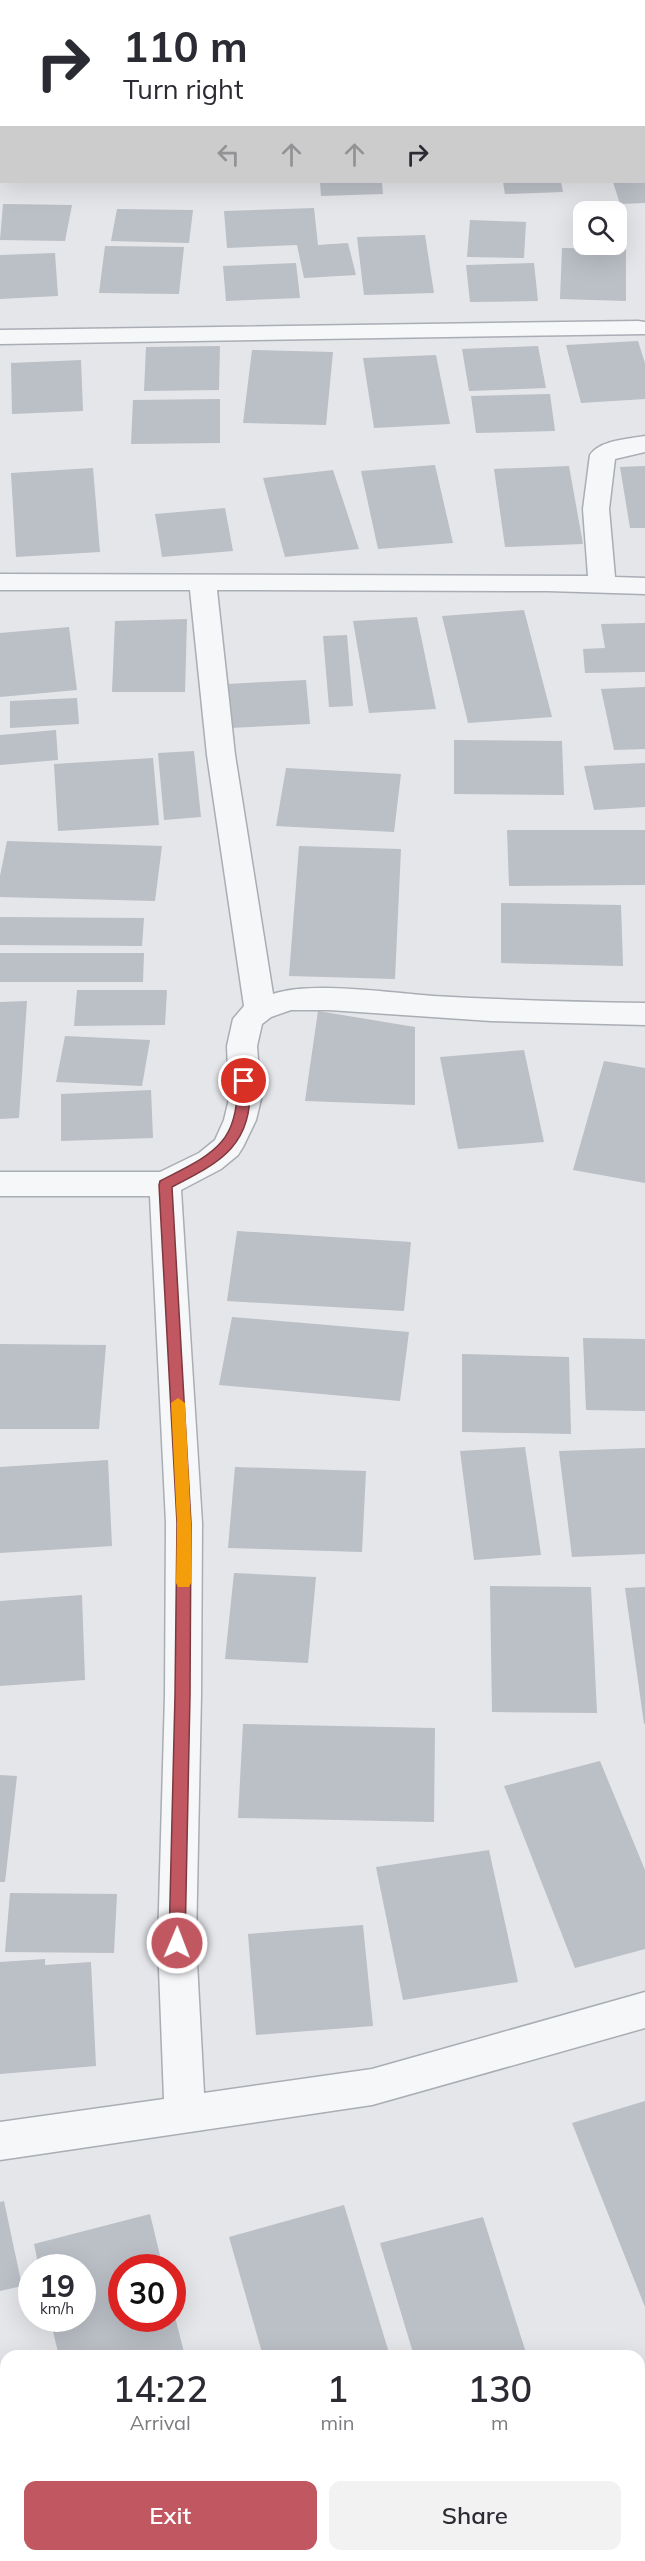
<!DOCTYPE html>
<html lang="en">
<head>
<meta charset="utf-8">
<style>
	body { margin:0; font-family:Mulish,sans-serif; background:#f2f2f3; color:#2b2b33; height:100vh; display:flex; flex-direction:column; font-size:22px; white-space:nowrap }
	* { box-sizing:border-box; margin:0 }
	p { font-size:20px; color:#7c7c81 }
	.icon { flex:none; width:33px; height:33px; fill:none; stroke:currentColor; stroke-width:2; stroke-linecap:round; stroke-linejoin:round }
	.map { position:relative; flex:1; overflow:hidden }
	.side { position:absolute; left:0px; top:2350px; width:645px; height:212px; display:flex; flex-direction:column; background:#fff; border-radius:18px 18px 0 0; box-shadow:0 6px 24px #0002 }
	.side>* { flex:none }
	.hud { position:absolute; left:0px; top:0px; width:645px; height:183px; box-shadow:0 6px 24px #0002; background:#fff; color:#2b2b33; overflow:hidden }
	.controls { position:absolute; left:573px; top:201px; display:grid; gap:12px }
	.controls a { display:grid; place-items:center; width:54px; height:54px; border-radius:12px; background:#fff; box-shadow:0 6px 24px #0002; font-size:30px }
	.speed { position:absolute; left:18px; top:2254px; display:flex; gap:12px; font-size:30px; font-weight:700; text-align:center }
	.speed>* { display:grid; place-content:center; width:78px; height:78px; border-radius:50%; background:#fff; box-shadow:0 6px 24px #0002; line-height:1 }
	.speed small { font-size:15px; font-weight:400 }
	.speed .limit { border:9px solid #d22; background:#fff; color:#111 }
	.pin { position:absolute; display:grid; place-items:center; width:51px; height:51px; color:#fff; margin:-26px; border:3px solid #fff; border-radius:50%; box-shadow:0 2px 6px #0007 }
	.me { position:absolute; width:66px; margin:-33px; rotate:1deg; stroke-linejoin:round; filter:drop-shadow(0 0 4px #0008) }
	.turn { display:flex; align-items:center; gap:21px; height:126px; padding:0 24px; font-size:27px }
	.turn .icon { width:78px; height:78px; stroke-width:2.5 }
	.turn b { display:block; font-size:42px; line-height:51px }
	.lanes { display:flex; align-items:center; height:57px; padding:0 24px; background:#0003; justify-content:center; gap:30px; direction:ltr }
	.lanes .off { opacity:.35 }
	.eta { display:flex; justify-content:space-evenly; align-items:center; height:102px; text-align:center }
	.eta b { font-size:36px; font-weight:600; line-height:42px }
	.action { display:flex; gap:12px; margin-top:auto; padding:12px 24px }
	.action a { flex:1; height:69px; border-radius:12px; background:#c15761; color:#fff; font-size:24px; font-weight:600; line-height:69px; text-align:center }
	.action a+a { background:#f2f2f3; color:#2b2b33 }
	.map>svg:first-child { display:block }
	.building { fill:#bbbfc6 }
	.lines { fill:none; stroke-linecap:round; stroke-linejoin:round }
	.minor-casing { stroke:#a9adb4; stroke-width:3 }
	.minor { fill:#f6f7f9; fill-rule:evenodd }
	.route { fill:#c15761; stroke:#7d393f; stroke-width:1.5 }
	.slow { fill:#f59e0b }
</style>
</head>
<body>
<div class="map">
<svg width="645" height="2561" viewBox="0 0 645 2561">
	<rect width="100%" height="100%" fill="#e4e6ea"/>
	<path class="building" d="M320,182H382L383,194L321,196Z
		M503,182H561L563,192L505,194Z
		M613,182H645V203L620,204Z
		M3,204L72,205L65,241L0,240Z
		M314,208L318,245L348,243L356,275L304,278L297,245L227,248L224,211Z
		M117,209L193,210L189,243L111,241Z
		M470,220L526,222L524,258L467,257Z
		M425,235L434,293L364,295L357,237Z
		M105,246L184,247L179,294L99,293Z
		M562,248L626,249V301L560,299Z
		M55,253L58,296L0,299V255Z
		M296,263L300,298L226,301L223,266Z
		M534,263L538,301L470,302L466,265Z
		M638,341L645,363V399L581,403L566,345Z
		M220,346L219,390L144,391L146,347Z
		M538,346L546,388L469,391L462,349Z
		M252,350L333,352L326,425L243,423Z
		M436,355L450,424L374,428L363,358Z
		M81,360L83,411L12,414L11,363Z
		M550,394L555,431L476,433L471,396Z
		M220,399V443L131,444L133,400Z
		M435,465L453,543L378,549L361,471Z
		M569,466L583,544L505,547L494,469Z
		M645,466V528H630L620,467Z
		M93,468L100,552L16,557L11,473Z
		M333,470L359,549L285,557L263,478Z
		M225,508L233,551L162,557L155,514Z
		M524,610L552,717L468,723L442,616Z
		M417,617L436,709L369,713L353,621Z
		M187,619L185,692H112L115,621Z
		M645,623V672L585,673L583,649L605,648L601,624Z
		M69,627L77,690L0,697V633Z
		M347,635L353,706L329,707L323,636Z
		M306,680L310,724L229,728L226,684Z
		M645,687V749L614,750L601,689Z
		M77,698L79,724L10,728V701Z
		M56,730L58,760L0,765V735Z
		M454,740L562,741L564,795L454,794Z
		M194,751L201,817L164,820L158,753Z
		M153,758L159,825L58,831L54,764Z
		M645,763V807L594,810L584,766Z
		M286,768L401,774L394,832L276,826Z
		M507,830H645V885L509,886Z
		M7,841L162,846L155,901L0,897V876Z
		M299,846L401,849L395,979L289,976Z
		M501,903L621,905L623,966L501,963Z
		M0,917L144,918L142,946L0,945Z
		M0,953H144L143,982H0Z
		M77,990H167L165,1025L74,1026Z
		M27,1001L19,1118L0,1119V1002Z
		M318,1011L415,1027V1105L305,1101Z
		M65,1036L150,1040L142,1086L56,1082Z
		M524,1050L544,1142L458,1149L440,1057Z
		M604,1061L645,1068V1183L573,1170Z
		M151,1090L153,1138L61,1141V1094Z
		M237,1231L411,1242L404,1311L227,1301Z
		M232,1317L409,1332L400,1401L219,1385Z
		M583,1338L645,1339V1411L586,1410Z
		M0,1344L106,1345L99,1429H0Z
		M462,1354L569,1357L571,1434L462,1432Z
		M525,1447L541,1555L474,1560L460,1451Z
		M645,1448V1554L572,1557L559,1451Z
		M108,1460L112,1546L0,1553V1467Z
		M235,1467L366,1471L362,1552L228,1548Z
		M234,1573L316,1577L308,1663L225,1659Z
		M490,1586L591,1587L597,1713L492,1712Z
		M645,1587V1724H644L625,1588Z
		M82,1595L85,1680L0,1686V1601Z
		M243,1724L435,1728L434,1822L238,1818Z
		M600,1761L645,1870V1949L575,1968L504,1786Z
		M0,1775L17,1776L5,1882H0Z
		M489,1850L518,1982L403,2000L376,1867Z
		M10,1893L117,1894L114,1953L5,1952Z
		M363,1925L373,2026L256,2035L248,1934Z
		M45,1959V1965L91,1962L96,2066L0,2074V1962Z
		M645,2101V2307L572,2123Z
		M4,2201L22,2286L0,2291V2202Z
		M344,2205L390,2356H263L229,2237Z
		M150,2214L163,2268H122V2319H172L173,2309L185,2356H59L50,2319H82V2268H39L34,2244Z
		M483,2217L527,2356H414L380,2243Z
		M645,2410V2440L639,2426V2412Z
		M639,2473L645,2488V2561H538L537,2556H639Z
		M6,2528V2556H30L31,2561H0V2529Z
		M81,2556H236L238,2561H75L74,2558Z
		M309,2556H453L455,2561H311Z"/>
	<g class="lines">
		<defs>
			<path id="minor" d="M276,0H298V2H277Z
				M0,75H2V89H0Z
				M638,321L645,322V334L0,344V330Z
				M645,436V452L615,459L609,509L615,577L645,578V594L548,591L217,590L235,755L273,994C311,981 391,993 433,996C504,1000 574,1002 645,1003V1025L491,1021L329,1010H291L271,1017L262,1024L257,1046L261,1099L256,1120L243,1147L238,1155L221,1169L181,1190L202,1523L201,1695L196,1943L204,2093L372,2069L645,1992V2028L372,2105L0,2160V2122L164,2099L158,1943L165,1695L166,1523L150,1196H0V1172H160L199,1153L215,1140L224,1120L229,1099L227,1046L233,1019L244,1006L207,755L190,590H0V574L588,576L583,509L590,455C600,440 628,439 645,436Z"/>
		</defs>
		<use href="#minor" class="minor-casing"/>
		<use href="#minor" class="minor"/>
	</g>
	<path class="route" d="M244,1077L250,1081C253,1145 223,1161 172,1187L191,1523L190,1695L185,1943L183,1948L177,1950L171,1948L169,1943L175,1695L177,1523L159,1185L160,1181C210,1155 240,1145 237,1081Z"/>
	<path class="slow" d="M178,1398L185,1403L191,1523V1583L189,1587H178L176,1583L177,1523L171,1403Z"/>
</svg>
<div class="controls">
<a><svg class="icon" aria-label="search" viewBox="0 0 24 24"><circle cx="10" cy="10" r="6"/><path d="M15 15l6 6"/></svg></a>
</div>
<div class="speed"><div>19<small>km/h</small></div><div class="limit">30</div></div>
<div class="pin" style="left:244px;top:1081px;background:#d93025"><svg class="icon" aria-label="arrive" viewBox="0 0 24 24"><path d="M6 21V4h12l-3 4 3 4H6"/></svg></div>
<svg class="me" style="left:177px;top:1943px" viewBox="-20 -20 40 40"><circle r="17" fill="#c15761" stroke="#fff" stroke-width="3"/><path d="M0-11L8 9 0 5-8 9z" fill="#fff"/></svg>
<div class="hud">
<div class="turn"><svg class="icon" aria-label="right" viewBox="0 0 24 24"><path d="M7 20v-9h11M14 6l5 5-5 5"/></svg><div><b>110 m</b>Turn right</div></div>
<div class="lanes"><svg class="icon off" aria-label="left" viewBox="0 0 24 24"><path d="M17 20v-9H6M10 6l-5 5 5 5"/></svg><svg class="icon off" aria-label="ahead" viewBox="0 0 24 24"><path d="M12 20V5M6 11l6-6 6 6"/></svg><svg class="icon off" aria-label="ahead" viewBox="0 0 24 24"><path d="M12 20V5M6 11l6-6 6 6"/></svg><svg class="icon" aria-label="right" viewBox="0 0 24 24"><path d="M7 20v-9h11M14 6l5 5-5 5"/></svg></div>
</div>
<section class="side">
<div class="eta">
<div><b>14:22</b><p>Arrival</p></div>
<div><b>1</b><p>min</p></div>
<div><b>130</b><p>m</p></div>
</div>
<div class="action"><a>Exit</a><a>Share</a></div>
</section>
</div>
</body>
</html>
